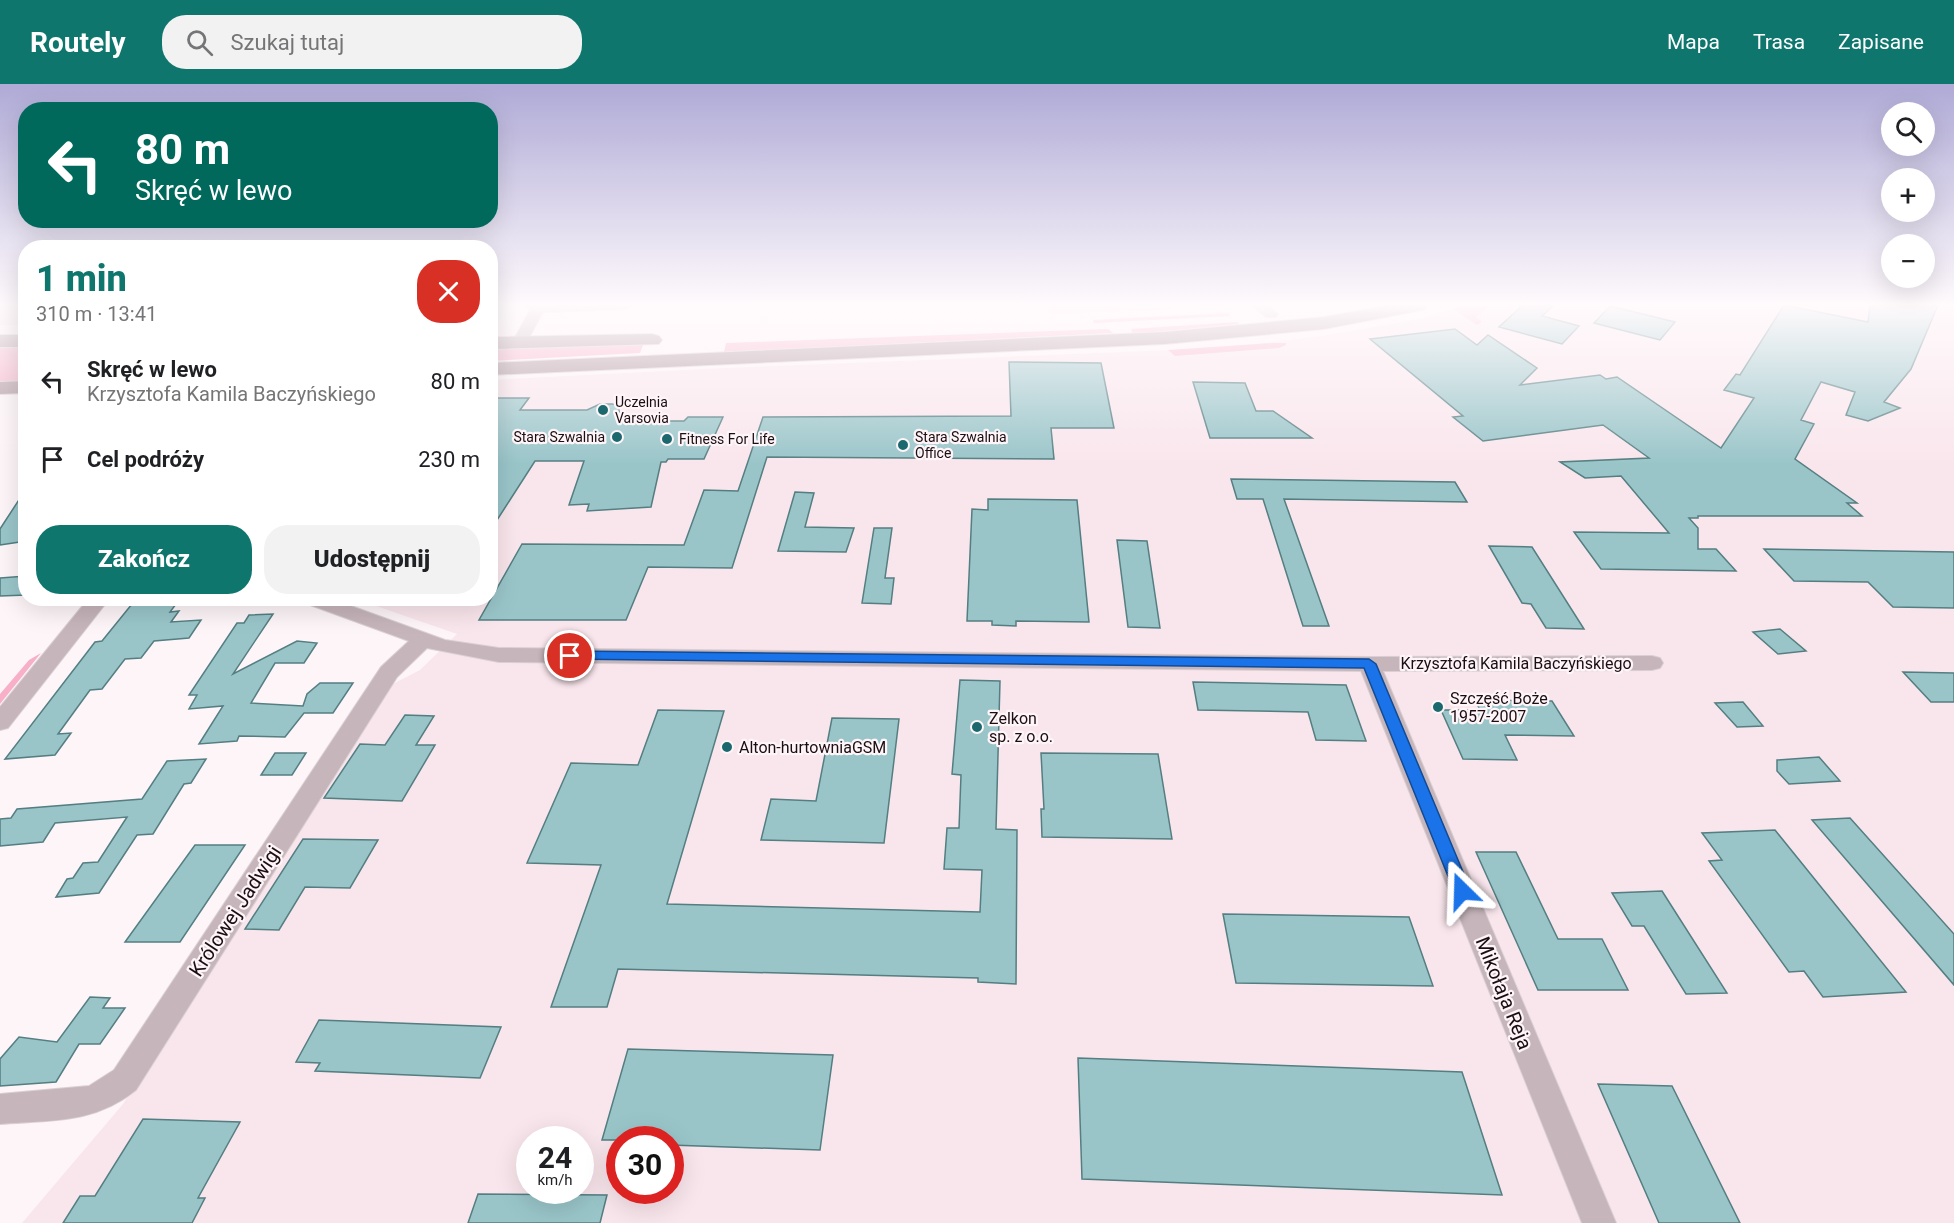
<!DOCTYPE html>
<html lang="pl">
<head>
<meta charset="utf-8">
<style>
	body { margin:0; font-family:Roboto,sans-serif; background:#f2f2f2; color:#202124; height:100vh; display:flex; flex-direction:column; font-size:22px; white-space:nowrap }
	* { box-sizing:border-box; margin:0 }
	p { font-size:20px; color:#757577 }
	.icon { flex:none; width:33px; height:33px; fill:none; stroke:currentColor; stroke-width:2; stroke-linecap:round; stroke-linejoin:round }
	.map { position:relative; flex:1; overflow:hidden }
	.drawer { position:absolute; left:18px; top:156px; width:480px; height:366px; display:flex; flex-direction:column; background:#fff; border-radius:24px; box-shadow:0 6px 24px #0002 }
	.drawer>* { flex:none }
	.hud { position:absolute; left:18px; top:18px; width:480px; height:126px; border-radius:24px; box-shadow:0 6px 24px #0002; background:#00695c; color:#fff; overflow:hidden }
	.controls { position:absolute; left:1881px; top:18px; display:grid; gap:12px }
	.controls a { display:grid; place-items:center; width:54px; height:54px; border-radius:50%; background:#fff; box-shadow:0 6px 24px #0002; font-size:30px }
	.speed { position:absolute; left:516px; top:1042px; display:flex; gap:12px; font-size:30px; font-weight:700; text-align:center }
	.speed>* { display:grid; place-content:center; width:78px; height:78px; border-radius:50%; background:#fff; box-shadow:0 6px 24px #0002; line-height:1 }
	.speed small { font-size:15px; font-weight:400 }
	.speed .limit { border:9px solid #d22; background:#fff; color:#111 }
	.pin { position:absolute; display:grid; place-items:center; width:51px; height:51px; color:#fff; margin:-26px; border:3px solid #fff; border-radius:50%; box-shadow:0 2px 6px #0007 }
	.me { position:absolute; width:66px; margin:-33px; rotate:338deg; stroke-linejoin:round; filter:drop-shadow(0 0 4px #0008) }
	.turn { display:flex; align-items:center; gap:21px; height:126px; padding:0 18px; font-size:27px }
	.turn .icon { width:78px; height:78px; stroke-width:2.5 }
	.turn b { display:block; font-size:42px; line-height:51px }
	.round { display:grid; place-items:center; flex:none; width:63px; height:63px; border-radius:24px; background:#f2f2f2 }
	.summary { display:flex; align-items:center; justify-content:space-between; height:102px; padding:0 18px }
	h1 { font-size:36px; font-weight:800; line-height:45px; color:#0f766e }
	.cta { display:flex; gap:12px; margin-top:auto; padding:12px 18px }
	.cta a { flex:1; height:69px; border-radius:24px; background:#0f766e; color:#fff; font-size:24px; font-weight:800; line-height:69px; text-align:center }
	.cta a+a { background:#f2f2f2; color:#202124 }
	ul { padding:0; list-style:none }
	li { display:flex; align-items:center; gap:18px; height:78px; padding:0 18px }
	li div { flex:1 }
	li b { display:block; font-size:22px }
	li em { font-style:normal }
	header { display:flex; align-items:center; gap:36px; box-sizing:border-box; height:84px; padding:0 30px; background:#0f766e; color:#fff }
	header strong { font-size:28px }
	nav { display:flex; gap:33px; margin-inline-start:auto; font-size:21px }
	.search { width:420px; height:54px; background:#f2f2f2; display:flex; align-items:center; gap:15px; box-sizing:border-box; padding:0 21px; border-radius:24px; color:#757577; font-size:22px }
	.map>svg:first-child { display:block }
	.built { fill:#f9e6ec; fill-rule:evenodd }
	.green { fill:#f7b0c7 }
	.building { fill:#99c5c9; stroke:#547e81; stroke-width:1.5 }
	.lines { fill:none; stroke-linecap:round; stroke-linejoin:round }
	.street-casing { stroke:#dad0d3; stroke-width:2 }
	.secondary-casing { stroke:#dad0d3; stroke-width:2 }
	.street { fill:#c6b5ba; fill-rule:evenodd }
	.secondary { fill:#ad949c; fill-rule:evenodd }
	.route { fill:#1a73e8; stroke:#114b97; stroke-width:1.5 }
	.poi-dot { fill:#1b686e; stroke:#fef5f8; stroke-width:2 }
	.labels { text-anchor:middle; stroke-width:4.5; stroke-linejoin:round; paint-order:stroke }
	.far-poi-label { font-size:14px; fill:#1b0e12; stroke:#fef5f8; text-anchor:start }
	.street-label { font-size:16px; fill:#1b0e12; stroke:#fef5f8 }
	.poi-label { font-size:16px; fill:#1b0e12; stroke:#fef5f8; text-anchor:start }
	.near-street-label { font-size:20px; fill:#1b0e12; stroke:#fef5f8 }
</style>
</head>
<body>
<header>
<strong>Routely</strong>
<div class="search"><svg class="icon" aria-label="search" viewBox="0 0 24 24"><circle cx="10" cy="10" r="6"/><path d="M15 15l6 6"/></svg>Szukaj tutaj</div>
<nav><a>Mapa</a><a>Trasa</a><a>Zapisane</a></nav>
</header>
<div class="map">
<svg width="1954" height="1139" viewBox="0 0 1954 1139">
	<rect width="100%" height="100%" fill="#fef5f8"/>
	<path class="built" d="M0,221H25V241H0Z
		M1042,221H1219L1211,224L1051,230Z
		M1465,221H1954V1139H22L123,1020L387,603L420,586L457,550L356,515L490,514L491,296L703,285L1221,264L1323,252L1424,234ZM530,1056H580V1107H530ZM620,1056H670V1107H620Z"/>
	<path class="green" d="M1465,221H1490L1476,233L1482,238L1477,241L1453,225Z
		M1228,229L1230,232L1094,239L1093,236Z
		M1237,238L1239,240L1133,250L1131,245Z
		M1108,245L1113,249L724,268L726,259Z
		M1273,259H1286V261L1279,264L1175,272L1168,266Z
		M643,261L640,269L491,277L490,263Z
		M0,262L25,263V298L0,299Z
		M41,569L0,620V610L29,576Z"/>
	<path class="building" d="M1523,221H1554L1542,232L1579,242L1562,260L1499,243Z
		M1784,221L1868,238L1870,221H1938L1911,285L1884,318L1900,324L1868,337L1846,331L1855,308L1821,298L1801,336L1814,340L1795,375L1857,419H1847L1862,432H1698V434H1689L1698,444V465H1716L1736,487L1601,485L1574,448L1669,449L1621,392L1585,394L1560,378L1649,374L1603,341L1483,357L1453,333L1463,332L1370,255L1455,245L1477,261L1488,251L1537,284L1520,301L1600,291L1606,295L1617,293L1721,364L1754,314L1724,306L1736,290L1740,291Z
		M1610,222L1675,238L1660,256L1594,239Z
		M1009,278L1101,279L1114,344H1051L1054,375L767,373L732,484L648,483L626,536H479L522,460L684,461L704,406L738,407L763,333L1011,332Z
		M1193,298L1245,299L1256,327H1273L1312,354H1210Z
		M490,314H529L520,326H587L600,320H612L618,321L621,337H684L688,333H723L704,375H668L666,378H661L651,423L587,427L589,420L569,421L584,377H535L490,447Z
		M1231,395L1455,398L1467,418L1284,415L1329,542H1303L1263,415H1237Z
		M26,405V457L0,461V445Z
		M795,408L814,409L805,443L854,444L846,468L778,467Z
		M988,415L1077,416L1089,538L1016,537V542L992,541V537H967L972,425L988,426Z
		M874,444H892L885,494H894L891,520L862,519Z
		M1117,456L1147,457L1160,544L1128,543Z
		M1489,462L1532,463L1584,545L1546,544L1531,520L1522,519Z
		M1764,465L1954,468V524L1893,523L1868,498L1794,497Z
		M26,492V511L0,512V494Z
		M179,516L170,528L179,527L171,538L201,536L189,554L154,557L141,574L125,575L102,605L90,606L58,650L71,649L55,671L5,675L95,558L102,557L132,520Z
		M273,530L233,590L297,557L317,559L304,579H275L251,619L303,622L307,610L320,599H353L333,629H304L285,653L239,652L237,657L199,660L223,622L189,625L197,611H189L237,539H244L249,531Z
		M1780,545L1806,567L1778,570L1753,548Z
		M1903,588L1954,589V618H1931Z
		M960,596L1000,597L996,745L1017,746L1016,900L978,898V894L618,885L607,923H551L601,781L527,779L571,679L638,681L658,626L724,627L667,820L980,828L982,786L944,785L947,744H959L961,691L952,690Z
		M1193,598L1346,601L1366,657L1316,656L1308,628L1198,626Z
		M1475,616L1552,617L1574,652L1505,651L1517,676L1463,675L1441,626H1480Z
		M1743,618L1763,642L1737,643L1715,619Z
		M405,631L434,632L416,661H435L402,717L324,714L360,660L385,661Z
		M832,634L899,635L884,759L761,756L771,715L816,717Z
		M275,669H306L292,691H261Z
		M1041,669L1158,670L1172,755L1042,753L1041,725H1044Z
		M1819,673L1840,697L1789,700L1777,687V676Z
		M206,675L191,699L184,700L153,750L137,751L99,809L56,813L67,795L73,794L83,779L98,778L127,733L55,739L43,758L0,762V735L11,734L17,725L142,715L167,677Z
		M1850,734L1954,850V901L1812,736Z
		M1775,746L1906,908L1823,913L1804,887L1789,888L1709,777L1722,776L1702,749Z
		M303,755L378,756L350,804L305,803L279,846L245,845Z
		M195,761H245L180,858H125Z
		M1476,768H1516L1558,855H1602L1628,906H1538Z
		M1662,807L1727,909L1686,910L1644,842H1632L1612,809Z
		M1223,830L1409,833L1433,902L1236,899Z
		M90,913L110,914L103,924H125L100,960H79L56,998L0,1002V975L19,953L57,958Z
		M319,936L501,943L480,994L315,987L320,979L296,978Z
		M628,965L833,971L820,1066L670,1061V1056H602Z
		M1078,974L1462,988L1502,1111L1082,1095Z
		M1598,1000L1672,1002L1740,1139H1659Z
		M143,1035L240,1038L198,1114H205L192,1139H63L80,1112H95Z
		M478,1110L607,1111L600,1139H468Z"/>
	<g class="lines">
		<defs>
			<path id="street" d="M526,221H633L626,225L543,228L526,259L519,263L512,259L530,226Z
				M1251,221H1267L1278,230L1276,233H1266Z
				M89,514H110L8,644L0,646V623Z
				M299,514H329L445,556L499,564L1369,573L1652,572L1660,574L1663,579L1660,584L1652,586L1383,587L1616,1139H1582L1361,587L499,578L427,564L397,593L136,1006C94,1040 51,1036 0,1040V1010L89,1002L114,986L381,583L409,557L302,518Z"/>
			<path id="secondary" d="M1389,221H1427L1425,225L1418,227L1324,245L1165,260L490,291V279L1165,248L1324,233Z
				M652,250L659,252L662,256L659,260L490,265V253Z
				M0,251H26V263H0Z
				M26,297V309L0,310V298Z"/>
		</defs>
		<use href="#street" class="street-casing"/>
		<use href="#secondary" class="secondary-casing"/>
		<use href="#street" class="street"/>
		<use href="#secondary" class="secondary"/>
	</g>
	<linearGradient id="sky" x2="0" y2="1"><stop stop-color="#afaad6"/><stop offset="0.58" stop-color="#fffafc"/><stop offset="1" stop-color="#fffafc" stop-opacity="0"/></linearGradient>
	<rect width="1954" height="380" fill="url(#sky)"/>
	<path class="route" d="M570,567L1369,575L1376,580L1471,807L1468,812L1462,814L1456,812L1454,807L1364,584L565,575L563,572Z"/>
	<g class="poi-dot">
		<circle cx="603" cy="326" r="6"/>
		<circle cx="617" cy="353" r="6"/>
		<circle cx="667" cy="355" r="6"/>
		<circle cx="903" cy="361" r="6"/>
		<circle cx="1438" cy="623" r="6"/>
		<circle cx="977" cy="643" r="6"/>
		<circle cx="727" cy="663" r="6"/>
	</g>
	<g class="labels">
		<g class="far-poi-label">
			<text x="615" y="323">Uczelnia<tspan x="615" dy="16">Varsovia</tspan></text>
			<text x="605" y="358" text-anchor="end">Stara Szwalnia</text>
			<text x="915" y="358">Stara Szwalnia<tspan x="915" dy="16">Office</tspan></text>
			<text x="679" y="360">Fitness For Life</text>
		</g>
		<g class="street-label">
			<text x="1516" y="585">Krzysztofa Kamila Baczyńskiego</text>
		</g>
		<g class="poi-label">
			<text x="1450" y="620">Szczęść Boże<tspan x="1450" dy="18">1957-2007</tspan></text>
			<text x="989" y="640">Zelkon<tspan x="989" dy="18">sp. z o.o.</tspan></text>
			<text x="739" y="669">Alton-hurtowniaGSM</text>
		</g>
		<g class="near-street-label">
			<text transform="translate(235 827) rotate(-57)" y="7">Królowej Jadwigi</text>
			<text transform="translate(1504 909) rotate(68)" y="7">Mikołaja Reja</text>
		</g>
	</g>
</svg>
<div class="controls">
<a><svg class="icon" aria-label="search" viewBox="0 0 24 24"><circle cx="10" cy="10" r="6"/><path d="M15 15l6 6"/></svg></a>
<a>+</a>
<a>−</a>
</div>
<div class="speed"><div>24<small>km/h</small></div><div class="limit">30</div></div>
<div class="pin" style="left:570px;top:572px;background:#d93025"><svg class="icon" aria-label="arrive" viewBox="0 0 24 24"><path d="M6 21V4h12l-3 4 3 4H6"/></svg></div>
<svg class="me" style="left:1462px;top:807px" viewBox="-20 -20 40 40"><path d="M0-17L14 15 0 8-14 15z" fill="#1a73e8" stroke="#fff" stroke-width="4"/></svg>
<div class="hud">
<div class="turn"><svg class="icon" aria-label="left" viewBox="0 0 24 24"><path d="M17 20v-9H6M10 6l-5 5 5 5"/></svg><div><b>80 m</b>Skręć w lewo</div></div>
</div>
<section class="drawer">
<div class="summary"><div><h1>1 min</h1><p>310 m · 13:41</p></div><a class="round" style="background:#d93025;color:#fff"><svg class="icon" aria-label="close" viewBox="0 0 24 24"><path d="M6 6l12 12M18 6L6 18"/></svg></a></div>
<ul>
<li><svg class="icon" aria-label="left" viewBox="0 0 24 24"><path d="M17 20v-9H6M10 6l-5 5 5 5"/></svg><div><b>Skręć w lewo</b><p>Krzysztofa Kamila Baczyńskiego</p></div><em>80 m</em></li>
<li><svg class="icon" aria-label="arrive" viewBox="0 0 24 24"><path d="M6 21V4h12l-3 4 3 4H6"/></svg><div><b>Cel podróży</b></div><em>230 m</em></li>
</ul>
<div class="cta"><a>Zakończ</a><a>Udostępnij</a></div>
</section>
</div>
</body>
</html>
